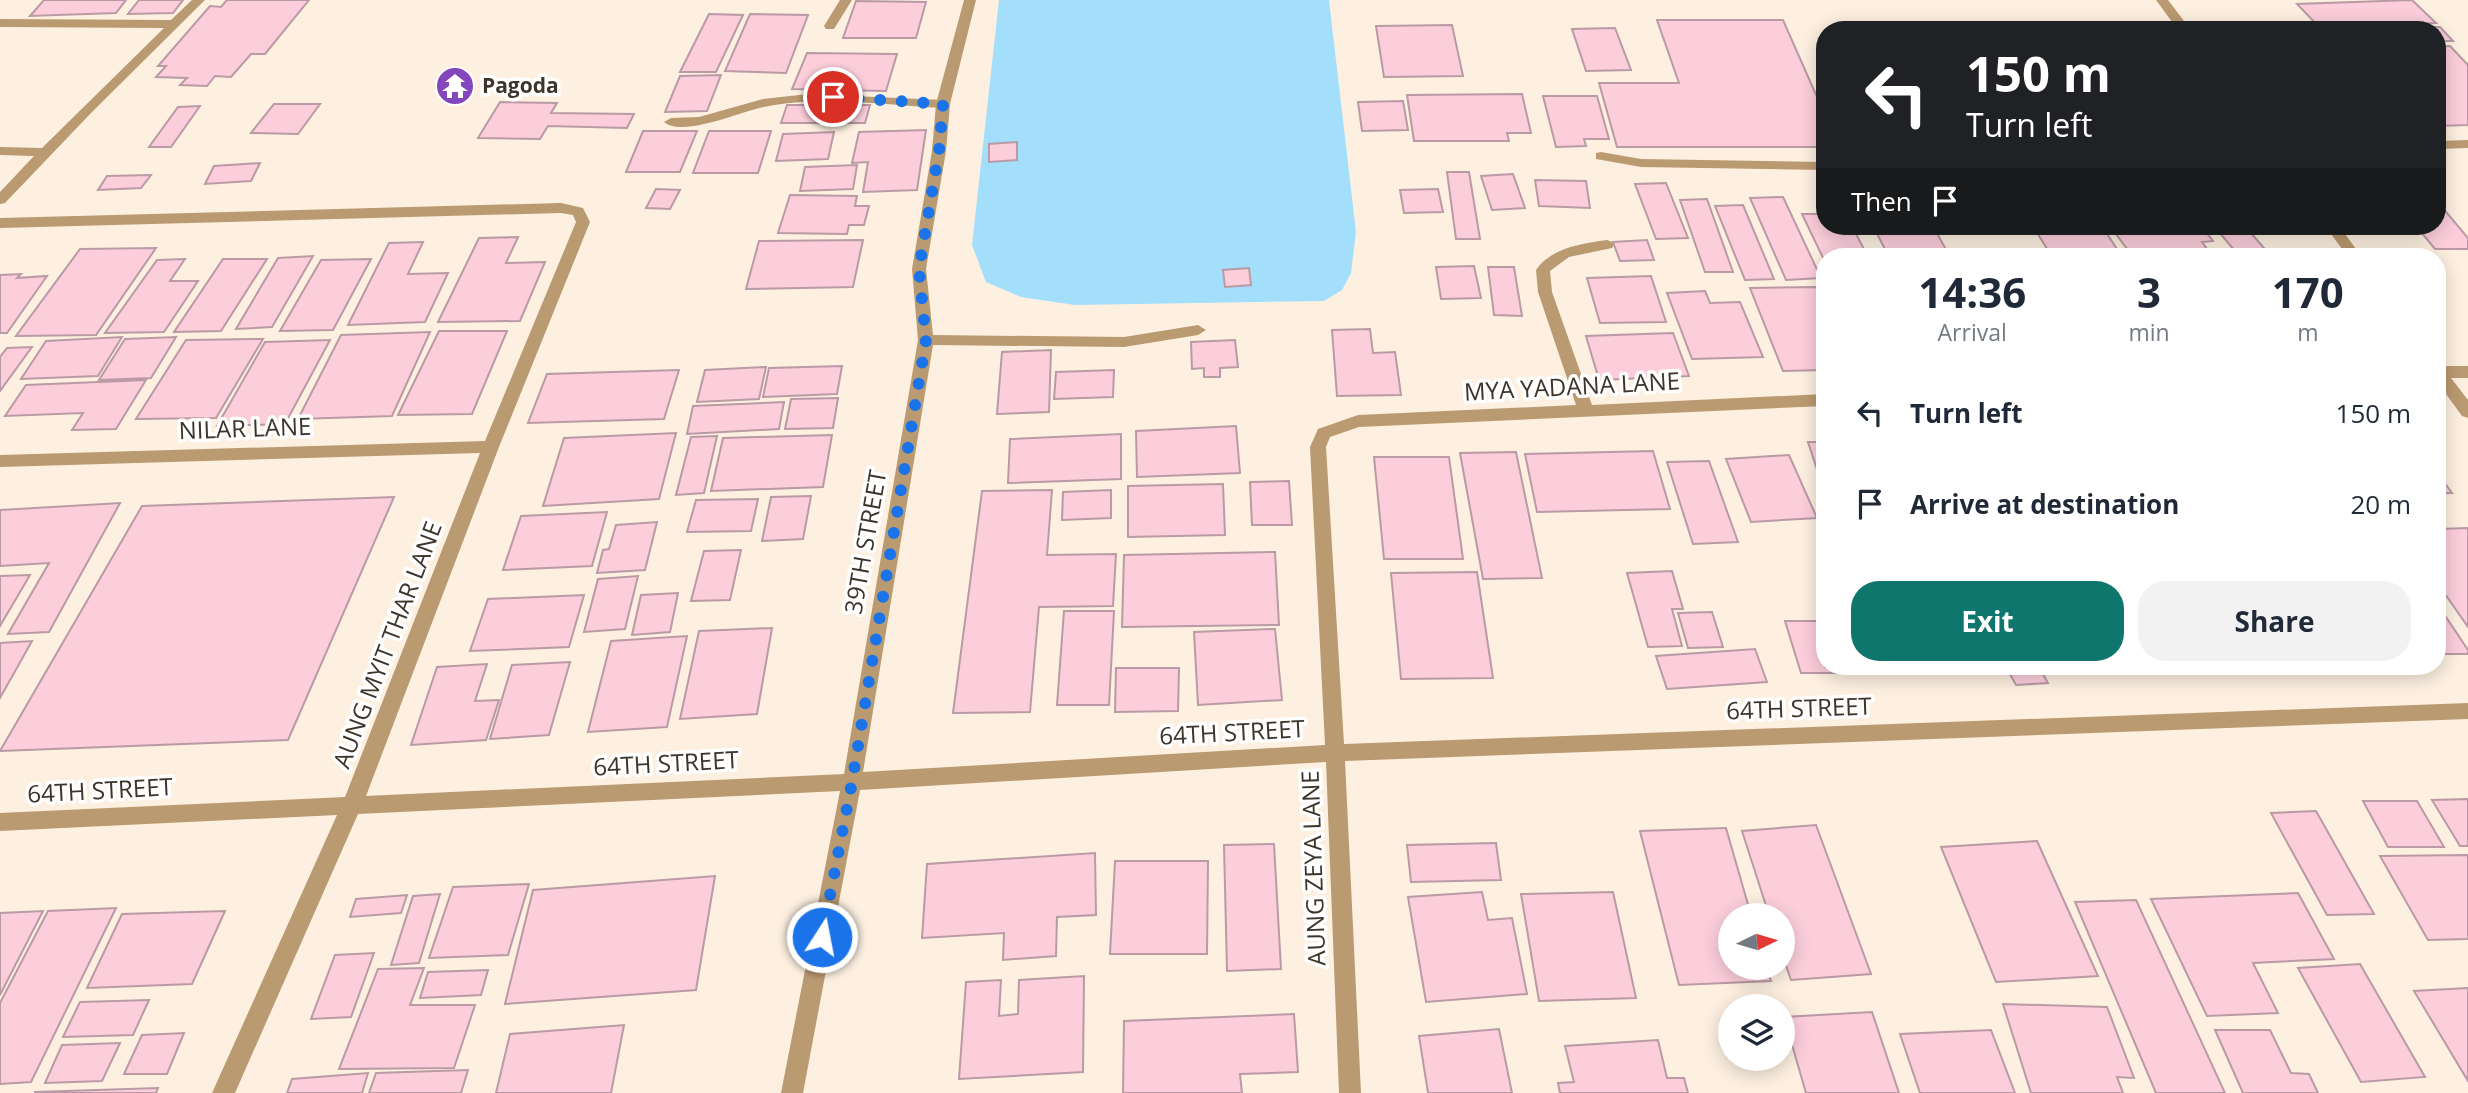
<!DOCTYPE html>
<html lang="en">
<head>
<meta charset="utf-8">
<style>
	body { margin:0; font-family:"Open Sans",sans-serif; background:#f2f2f3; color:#1f2937; height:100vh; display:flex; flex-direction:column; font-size:26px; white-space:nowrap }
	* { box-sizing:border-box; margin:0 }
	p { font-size:23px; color:#747a83 }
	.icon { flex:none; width:38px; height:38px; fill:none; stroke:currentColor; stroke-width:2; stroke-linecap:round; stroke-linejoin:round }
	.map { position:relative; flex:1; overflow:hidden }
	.sheet { position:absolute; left:1816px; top:248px; width:630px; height:427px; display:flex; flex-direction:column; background:#fff; border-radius:28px; box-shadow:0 4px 18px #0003 }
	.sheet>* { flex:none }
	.top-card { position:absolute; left:1816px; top:21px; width:630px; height:214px; border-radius:28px; box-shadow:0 4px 18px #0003; background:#202124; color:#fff; overflow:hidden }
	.needle { width:46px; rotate:85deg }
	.controls { position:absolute; left:1718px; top:903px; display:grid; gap:14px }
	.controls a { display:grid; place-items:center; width:77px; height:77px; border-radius:50%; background:#fff; box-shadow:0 4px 18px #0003; font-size:35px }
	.pin { position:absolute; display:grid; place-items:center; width:60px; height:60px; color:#fff; margin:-30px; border:4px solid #fff; border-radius:50%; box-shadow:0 2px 7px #0007 }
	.me { position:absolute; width:77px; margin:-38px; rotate:11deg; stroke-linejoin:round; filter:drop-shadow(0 0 5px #0008) }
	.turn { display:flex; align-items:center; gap:24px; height:147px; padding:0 35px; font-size:32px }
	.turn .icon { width:91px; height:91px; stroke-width:2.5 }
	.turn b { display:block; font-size:49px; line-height:60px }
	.then { display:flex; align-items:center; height:66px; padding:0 35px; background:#0003; gap:14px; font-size:26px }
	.eta { display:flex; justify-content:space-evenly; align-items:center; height:119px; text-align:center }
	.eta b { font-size:42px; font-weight:700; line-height:49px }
	.action { display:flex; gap:14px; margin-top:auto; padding:14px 35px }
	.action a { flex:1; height:80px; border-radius:28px; background:#0f766e; color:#fff; font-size:28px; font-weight:700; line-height:80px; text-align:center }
	.action a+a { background:#f2f2f3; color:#1f2937 }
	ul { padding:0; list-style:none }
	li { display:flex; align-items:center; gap:21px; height:91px; padding:0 35px }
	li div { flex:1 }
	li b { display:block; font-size:26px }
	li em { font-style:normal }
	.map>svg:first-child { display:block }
	.water { fill:#a3defb }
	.building { fill:#fccedc; stroke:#ba9aa4; stroke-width:2 }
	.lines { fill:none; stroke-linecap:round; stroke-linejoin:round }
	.service { fill:#ba9a71; fill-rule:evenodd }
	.minor { fill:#ba9a71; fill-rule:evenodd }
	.route { stroke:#1a73e8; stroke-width:12; stroke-dasharray:0 21.6 }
	.labels { text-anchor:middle; stroke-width:7; stroke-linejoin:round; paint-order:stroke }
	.far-poi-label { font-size:21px; font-weight:bold; fill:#3d352b; stroke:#fff; text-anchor:start }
	.street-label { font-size:24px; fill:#3d352b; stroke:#fff }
</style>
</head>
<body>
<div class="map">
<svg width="2468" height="1093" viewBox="0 0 2468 1093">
	<rect width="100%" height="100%" fill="#fdf0e1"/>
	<path class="water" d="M999,0H1329L1356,232L1351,273L1342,290L1324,301L1075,305L1021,297L986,282L972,245Z"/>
	<path class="building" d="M44,0H126L116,13L30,16Z
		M139,0H183L173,13L128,14Z
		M227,0H309L265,54H251L231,77L215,76L207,86L180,85L187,78L156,77L166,66H158L210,6L221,7Z
		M2412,0L2436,23L2319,27L2297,4Z
		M856,1L926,2L916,38H843Z
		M709,14L743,15L716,72H680Z
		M750,14L808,15L786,73L725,71Z
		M1657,20H1783L1825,115V147H1617L1599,83H1679Z
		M2066,22L2072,30H1992L1988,24Z
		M1452,25L1463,76L1384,77L1376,26Z
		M2402,27H2440L2453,41H2438V30H2404Z
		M1615,28L1631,70L1586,71L1572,29Z
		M2450,46L2468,65V125L2438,126V47Z
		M807,53L897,54L886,91L792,89Z
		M721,75L707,111L665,112L680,76Z
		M1522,94L1531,133H1507L1509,141H1414L1407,95Z
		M1543,96H1597L1609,139H1584L1586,146L1556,147Z
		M1403,101L1408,130L1362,131L1358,102Z
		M500,102L557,103L551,113L634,114L627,128L548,126L540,139L478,138Z
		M274,104H320L298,134L251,133Z
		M787,105H870L865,123H781Z
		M200,106L171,147H149L178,107Z
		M926,130L917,190L863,192L868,162L852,163L859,132Z
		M643,131H697L680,172H626Z
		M709,131H771L758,173H693Z
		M834,132L828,159L776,161L783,134Z
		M1017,142V160L989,162V144Z
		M260,163L251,181L205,184L214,166Z
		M857,165L853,189L800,191L805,167Z
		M1447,172H1469L1480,239H1456Z
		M1513,174L1525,208L1492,210L1481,176Z
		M151,175L141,188L98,190L107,176Z
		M1535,180L1586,181L1590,208L1539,206Z
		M1666,183L1688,238L1656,239L1635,184Z
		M656,189L680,190L670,209L646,208Z
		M1438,189L1443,212L1404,213L1400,190Z
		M790,195L857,196L855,206H869L864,225H849L847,234L778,233Z
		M1783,197L1821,278L1786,280L1750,198Z
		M1707,199L1733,272H1705L1680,200Z
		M1743,205L1774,279L1745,280L1715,206Z
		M2438,207H2442L2468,238V249H2435L2416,226H2438Z
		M1802,214H1825V226H1852L1868,257H1825V262Z
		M1873,226H1933L1950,257H1889Z
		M2033,226H2102L2122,257H2052Z
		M2110,226H2201L2213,241L2202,242L2213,257H2133Z
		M2214,226H2245L2269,254L2239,256Z
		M518,237L506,263L545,262L520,321L438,322L479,238Z
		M863,240L853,287L746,289L759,241Z
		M1647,240L1654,260L1620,261L1613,242Z
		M423,242L408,274L448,273L425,322L348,325L389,243Z
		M156,248L96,335L16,336L80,249Z
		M313,256L272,327L236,329L278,258Z
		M185,259L170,281H198L164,332L105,333L157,260Z
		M223,259H267L221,331L174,332Z
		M371,259L333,330L280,331L321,260Z
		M1474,266L1481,298L1441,299L1436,267Z
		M1488,267H1514L1522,316L1494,315Z
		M1249,268L1251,285L1225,287L1223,270Z
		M21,274L17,278L47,276L7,333H0V275Z
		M1651,276L1666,322L1600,323L1587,278Z
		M1816,287L1825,307V370L1783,371L1750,288Z
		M1705,291L1710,303L1740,302L1763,357L1692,359L1667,293Z
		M1370,329L1373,353L1395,352L1401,395L1337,396L1332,330Z
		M439,331H507L472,414L398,415Z
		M430,332L392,416L298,419L341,335Z
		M1673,333L1689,376L1599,380L1586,336Z
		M122,337L98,376L21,379L46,341Z
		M176,337L151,378L99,380L125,339Z
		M263,339L216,418L136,419L186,340Z
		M330,340L285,424L217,426L265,342Z
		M1235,340L1238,367L1220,368V377H1204V368L1192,369L1191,342Z
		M32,347L0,391V357L7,348Z
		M1051,350L1049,412L997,414L1002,352Z
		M842,366L837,394L763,397L769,368Z
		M766,367L759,399L697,402L705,370Z
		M679,370L664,419L528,423L547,374Z
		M1114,370L1113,397L1054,399L1056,372Z
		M146,380L116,429L72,430L83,413L5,416L26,385Z
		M838,398L833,428L785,429L791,399Z
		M784,402L779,429L687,434L693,406Z
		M1236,426L1240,473L1137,477L1136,431Z
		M676,433L659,499L543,506L564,438Z
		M1121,434V479L1008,483L1010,439Z
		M832,435L823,487L711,491L723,438Z
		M717,436L704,493L676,495L691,437Z
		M1808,442H1825V494Z
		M1653,451L1670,509L1537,512L1525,454Z
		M1516,452L1542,578L1483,579L1460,453Z
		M1789,455L1817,518L1751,522L1726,459Z
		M1374,457H1449L1463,559H1384Z
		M1709,461L1738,542L1693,544L1667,462Z
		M2438,474L2452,493H2438Z
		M1289,481L1292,525H1252L1250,482Z
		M1223,484L1225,535L1128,537V486Z
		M1052,490L1047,555L1116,554L1113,606L1039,607L1030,712L953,713L982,491Z
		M1111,490V518L1062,520L1063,492Z
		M811,496L803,539L762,541L771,497Z
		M394,497L288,740L0,751L142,506Z
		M758,499L751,531L687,532L696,500Z
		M120,503L49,632L8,634L49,563L0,566V510Z
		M607,512L592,566L503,570L521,516Z
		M657,522L645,570L597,573L603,550L609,549L616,525Z
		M2468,528V627L2438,584V529Z
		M741,550L730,600L691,601L704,551Z
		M1275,552L1279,625L1122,627L1124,555Z
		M1672,571L1683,609H1672L1682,646L1648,647L1627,573Z
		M1477,572L1493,678L1401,679L1391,573Z
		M30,575L0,626V576Z
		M638,576L625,629L584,632L598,579Z
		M678,593L670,632L632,635L641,595Z
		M584,595L569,647L470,651L488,599Z
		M2438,605L2468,650V654H2438Z
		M1064,611H1114L1109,705H1057Z
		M1712,612L1723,647L1688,648L1678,613Z
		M1785,621H1825V667H1888L1890,673H1801Z
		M772,628L757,714L680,719L699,631Z
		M1275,629L1282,700L1198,705L1194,632Z
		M687,636L667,727L588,732L611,641Z
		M32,641L0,698V643Z
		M1755,649L1767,682L1667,689L1656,656Z
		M570,662L549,735L490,739L512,665Z
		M487,664L475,701L499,700L486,740L411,745L437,667Z
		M2006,667H2039L2048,683L2016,685Z
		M2170,667H2245L2174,673Z
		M1116,668H1179L1178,711L1115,712Z
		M2468,799V846H2460L2432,800Z
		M2363,801H2417L2444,847H2388Z
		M2316,811L2374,914L2327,915L2271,813Z
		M1816,825L1871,974L1791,980L1783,957V915H1769L1742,831Z
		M1726,828L1751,915H1731V968H1767L1771,981L1679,985L1640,831Z
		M2037,841L2098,976L1996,982L1941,847Z
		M1496,843L1501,880L1411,882L1407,845Z
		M1274,844L1281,969L1227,971L1224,845Z
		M1095,853L1096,915L1057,917L1056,956L1003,960L1004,933L922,938L927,864Z
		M2468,855V939L2428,940L2380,856Z
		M1115,861H1208L1207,954H1110Z
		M715,876L696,990L505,1004L533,890Z
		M529,884L508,955L429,958L453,887Z
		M1482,892L1488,920L1512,918L1527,994L1426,1002L1408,897Z
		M1613,892L1636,998L1539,1001L1521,894Z
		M2298,893L2334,959L2253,963L2278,1013L2207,1016L2151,899Z
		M440,894L419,963L391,965L413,896Z
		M407,895L401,913L350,917L356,899Z
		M2136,900L2225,1093H2156L2075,902Z
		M116,908L31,1082L0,1084V1003L48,911Z
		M43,911L0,995V913Z
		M225,911L192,984L87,988L122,914Z
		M374,953L351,1017L311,1019L335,955Z
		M2360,964L2425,1077L2361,1082L2298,968Z
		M424,968L410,1005H475L454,1068L339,1069L378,969Z
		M488,970L481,995L420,998L428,972Z
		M1084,976L1083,1072L959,1079L966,982L1001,980L999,1016L1018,1014L1019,980Z
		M2468,988V1081L2414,991Z
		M149,1000L133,1035L63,1037L80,1002Z
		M2003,1004L2107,1007L2134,1078L2117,1077L2123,1093H2031Z
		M1872,1012L1899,1093H1806L1784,1017Z
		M1294,1014L1298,1072L1240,1074L1242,1093H1123L1124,1021Z
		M624,1025L611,1093H496L510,1034Z
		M1499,1029L1512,1093H1428L1419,1036Z
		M1991,1030L2015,1093H1920L1900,1034Z
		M2215,1030H2270L2291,1073L2309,1074L2318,1093H2243Z
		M184,1033L167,1074H124L142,1035Z
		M1658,1040L1667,1078H1684L1688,1093H1560L1558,1083L1574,1082L1565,1046Z
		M120,1043L102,1081L45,1083L62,1045Z
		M468,1070L461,1093H369L376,1073Z
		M368,1073L362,1093H287L292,1079Z
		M158,1088L156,1093H35V1092Z"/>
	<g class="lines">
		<path class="service" d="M808,94L943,100L950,104L943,108C885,105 821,95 764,107C741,111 683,138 664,122L671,118L699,117L763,99Z"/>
		<path class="minor" d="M192,0H205L92,112L5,203L0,204V192L34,156L0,155V147L42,148L164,28L0,27V19L171,20Z
			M840,0H852L834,29H826L824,26Z
			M964,0H976L950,104L946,151L926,269L933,335L1124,337L1198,325L1206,330L1198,335L1124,347L933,345L863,772L1325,745L1310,447L1318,429L1358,415L1576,405L1538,292L1536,270C1552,247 1581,244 1607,240L1612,242L1614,245L1612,248L1569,257L1550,271L1552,292L1592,405L1825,394V406L1359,427L1330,437L1326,447L1344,744L2468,703V719L1345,761L1361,1093H1339L1326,762L860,790L803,1093H781L840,791L358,814L235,1093H212L337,815L0,831V813L345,797L480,453L0,467V455L485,441L576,222L573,215L561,213L0,228V218L561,203L583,208L590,222L499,447L366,796L844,774L918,340L912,269L932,151L936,104Z
			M2156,0H2168L2191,30H2178Z
			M2468,140V148L2438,149V141Z
			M1601,152L1641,159L1825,162V170L1641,167L1596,159V153Z
			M2325,226H2339L2362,257H2348Z
			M2438,366H2468V378H2451L2468,400V418L2462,416L2438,383Z"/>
	</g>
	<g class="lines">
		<path class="route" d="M822,937L852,782L926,340L919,269L939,151L943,104L833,97"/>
	</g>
	<defs>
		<symbol id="temple-disc" viewBox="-11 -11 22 22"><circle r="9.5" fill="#8346bc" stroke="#fff"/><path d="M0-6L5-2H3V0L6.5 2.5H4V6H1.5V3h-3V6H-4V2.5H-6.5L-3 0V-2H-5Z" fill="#fff"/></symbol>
	</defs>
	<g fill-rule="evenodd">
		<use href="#temple-disc" x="433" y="64" width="44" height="44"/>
	</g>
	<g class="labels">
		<g class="far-poi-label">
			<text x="482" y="93">Pagoda</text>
		</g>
		<g class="street-label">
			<text transform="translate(1572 387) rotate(-3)" y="8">MYA YADANA LANE</text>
			<text transform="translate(245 429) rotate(-2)" y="8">NILAR LANE</text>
			<text transform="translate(866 542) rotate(-80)" y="8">39TH STREET</text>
			<text transform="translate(388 645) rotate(-69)" y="8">AUNG MYIT THAR LANE</text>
			<text transform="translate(1799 709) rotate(-2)" y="8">64TH STREET</text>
			<text transform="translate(1232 733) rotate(-3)" y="8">64TH STREET</text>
			<text transform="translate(666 764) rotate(-3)" y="8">64TH STREET</text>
			<text transform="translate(100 791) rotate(-3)" y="8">64TH STREET</text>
			<text transform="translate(1314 868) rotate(-92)" y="8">AUNG ZEYA LANE</text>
		</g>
	</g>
</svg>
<div class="controls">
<a><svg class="needle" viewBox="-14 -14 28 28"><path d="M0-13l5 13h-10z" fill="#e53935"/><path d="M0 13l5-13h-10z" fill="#747a83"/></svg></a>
<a><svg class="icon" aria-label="layers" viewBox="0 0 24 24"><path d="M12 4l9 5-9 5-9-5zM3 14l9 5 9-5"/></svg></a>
</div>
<div class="pin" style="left:833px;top:97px;background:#d93025"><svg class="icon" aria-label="arrive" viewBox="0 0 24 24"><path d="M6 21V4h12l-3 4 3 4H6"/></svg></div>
<svg class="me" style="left:822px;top:937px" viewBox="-20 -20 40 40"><circle r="17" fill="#1a73e8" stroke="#fff" stroke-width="3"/><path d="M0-11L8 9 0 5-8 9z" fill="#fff"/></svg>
<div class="top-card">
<div class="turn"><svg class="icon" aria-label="left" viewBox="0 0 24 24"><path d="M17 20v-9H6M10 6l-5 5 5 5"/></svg><div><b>150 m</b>Turn left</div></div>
<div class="then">Then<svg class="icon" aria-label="arrive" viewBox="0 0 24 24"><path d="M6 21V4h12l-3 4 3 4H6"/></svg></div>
</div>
<section class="sheet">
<div class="eta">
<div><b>14:36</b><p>Arrival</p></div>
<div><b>3</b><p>min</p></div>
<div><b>170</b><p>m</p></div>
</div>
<ul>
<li><svg class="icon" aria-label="left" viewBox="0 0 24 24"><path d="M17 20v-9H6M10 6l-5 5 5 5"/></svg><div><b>Turn left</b></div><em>150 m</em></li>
<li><svg class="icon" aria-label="arrive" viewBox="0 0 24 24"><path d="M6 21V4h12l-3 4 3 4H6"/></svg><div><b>Arrive at destination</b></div><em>20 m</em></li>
</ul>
<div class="action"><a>Exit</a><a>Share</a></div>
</section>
</div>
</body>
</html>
